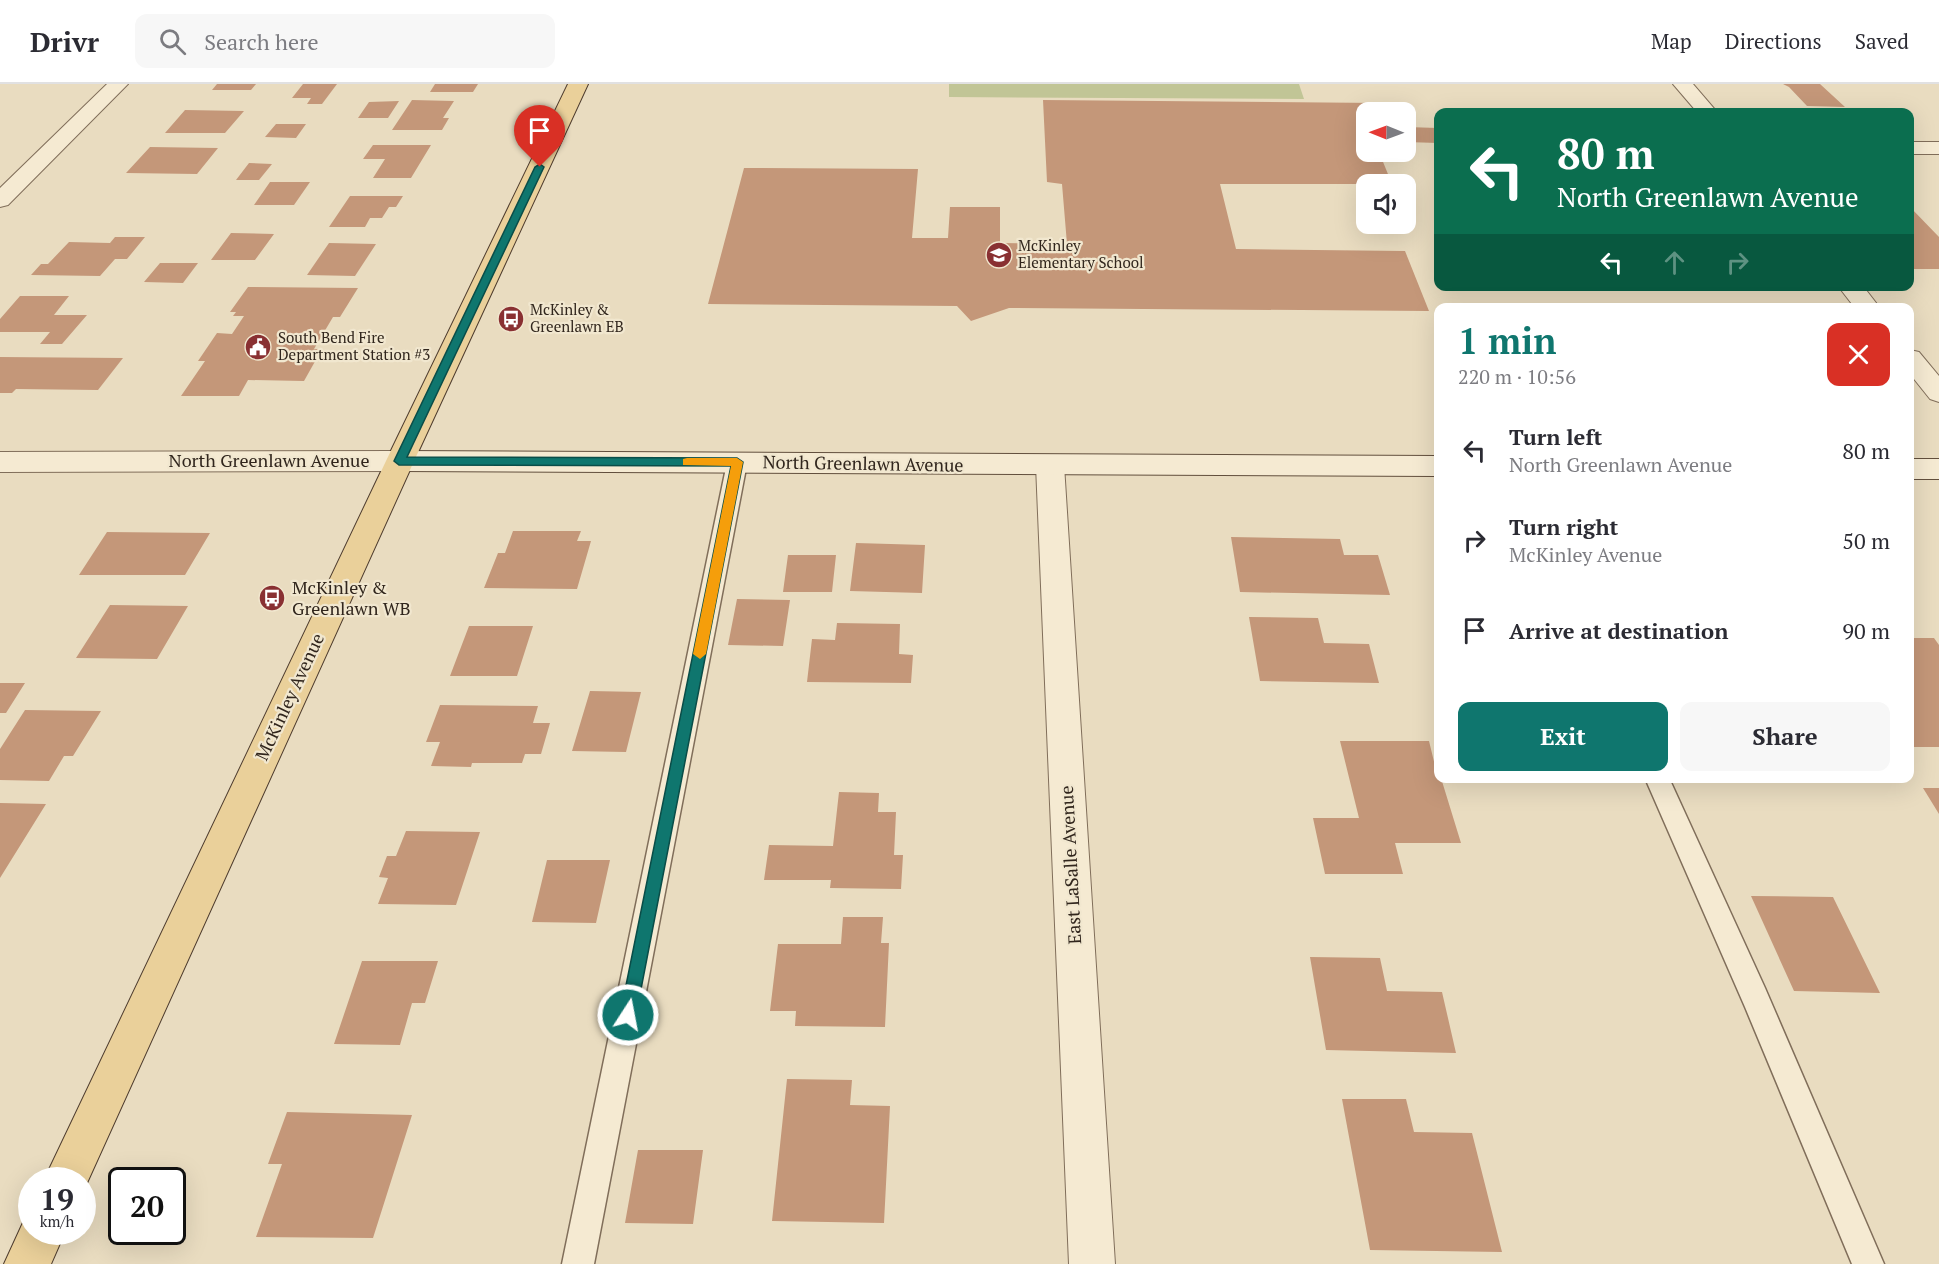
<!DOCTYPE html>
<html lang="en">
<head>
<meta charset="utf-8">
<style>
	body { margin:0; font-family:"PT Serif",serif; background:#f7f7f7; color:#2b2b33; height:100vh; display:flex; flex-direction:column; font-size:22px; white-space:nowrap }
	* { box-sizing:border-box; margin:0 }
	p { font-size:20px; color:#7c7c81 }
	.icon { flex:none; width:33px; height:33px; fill:none; stroke:currentColor; stroke-width:2; stroke-linecap:round; stroke-linejoin:round }
	.map { position:relative; flex:1; overflow:hidden }
	.drawer { position:absolute; left:1434px; top:219px; width:480px; height:480px; display:flex; flex-direction:column; background:#fff; border-radius:12px; box-shadow:0 6px 24px #0002 }
	.drawer>* { flex:none }
	.top-card { position:absolute; left:1434px; top:24px; width:480px; height:183px; border-radius:12px; box-shadow:0 6px 24px #0002; background:#0b6e4f; color:#fff; overflow:hidden }
	.needle { width:39px; rotate:271deg }
	.controls { position:absolute; left:1356px; top:18px; display:grid; gap:12px }
	.controls a { display:grid; place-items:center; width:60px; height:60px; border-radius:12px; background:#fff; box-shadow:0 6px 24px #0002; font-size:30px }
	.speed { position:absolute; left:18px; top:1083px; display:flex; gap:12px; font-size:30px; font-weight:700; text-align:center }
	.speed>* { display:grid; place-content:center; width:78px; height:78px; border-radius:50%; background:#fff; box-shadow:0 6px 24px #0002; line-height:1 }
	.speed small { font-size:15px; font-weight:400 }
	.speed .limit { border:3px solid #111; border-radius:9px; background:#fff; color:#111 }
	.pin { position:absolute; display:grid; place-items:center; width:51px; height:51px; color:#fff; margin:-62px -26px; border-radius:50% 50% 50% 0; rotate:-45deg; box-shadow:0 0 6px #0007 }
	.pin .icon { rotate:45deg }
	.me { position:absolute; width:66px; margin:-33px; rotate:11deg; stroke-linejoin:round; filter:drop-shadow(0 0 4px #0008) }
	.turn { display:flex; align-items:center; gap:21px; height:126px; padding:0 24px; font-size:27px }
	.turn .icon { width:78px; height:78px; stroke-width:2.5 }
	.turn b { display:block; font-size:42px; line-height:51px }
	.lanes { display:flex; align-items:center; height:57px; padding:0 24px; background:#0003; justify-content:center; gap:30px; direction:ltr }
	.lanes .off { opacity:.35 }
	.round { display:grid; place-items:center; flex:none; width:63px; height:63px; border-radius:12px; background:#f7f7f7 }
	.headline { display:flex; align-items:center; justify-content:space-between; height:102px; padding:0 24px }
	h1 { font-size:36px; font-weight:600; line-height:45px; color:#0f766e }
	.action { display:flex; gap:12px; margin-top:auto; padding:12px 24px }
	.action a { flex:1; height:69px; border-radius:12px; background:#0f766e; color:#fff; font-size:24px; font-weight:600; line-height:69px; text-align:center }
	.action a+a { background:#f7f7f7; color:#2b2b33 }
	ul { padding:0; list-style:none }
	li { display:flex; align-items:center; gap:18px; height:90px; padding:0 24px }
	li div { flex:1 }
	li b { display:block; font-size:22px }
	li em { font-style:normal }
	header { display:flex; align-items:center; gap:36px; box-sizing:border-box; height:84px; padding:0 30px; background:#fff; border-bottom:2px solid #e1e1e2 }
	header strong { font-size:28px }
	nav { display:flex; gap:33px; margin-inline-start:auto; font-size:21px }
	.search { width:420px; height:54px; background:#f7f7f7; display:flex; align-items:center; gap:15px; box-sizing:border-box; padding:0 21px; border-radius:12px; color:#7c7c81; font-size:22px }
	.map>svg:first-child { display:block }
	.green { fill:#c1c596 }
	.building { fill:#c49779 }
	.lines { fill:none; stroke-linecap:round; stroke-linejoin:round }
	.lane-casing { stroke:#806e5a; stroke-width:3 }
	.street-casing { stroke:#806e5a; stroke-width:2 }
	.secondary-casing { stroke:#624f3d; stroke-width:2 }
	.primary-casing { stroke:#4e3c2e; stroke-width:2 }
	.lane { fill:#f5ead2; fill-rule:evenodd }
	.street { fill:#f5ead2; fill-rule:evenodd }
	.secondary { fill:#f5ead2; fill-rule:evenodd }
	.primary { fill:#ead09a; fill-rule:evenodd }
	.route { fill:#0f766e; stroke:#0a4d48; stroke-width:1.5 }
	.slow { fill:#f59e0b }
	.labels { text-anchor:middle; stroke-width:4.5; stroke-linejoin:round; paint-order:stroke }
	.far-poi-label { font-size:15px; fill:#31261d; stroke:#f1e7cf; text-anchor:start }
	.street-label { font-size:18px; fill:#31261d; stroke:#f1e7cf }
	.poi-label { font-size:18px; fill:#31261d; stroke:#f1e7cf; text-anchor:start }
</style>
</head>
<body>
<header>
<strong>Drivr</strong>
<div class="search"><svg class="icon" aria-label="search" viewBox="0 0 24 24"><circle cx="10" cy="10" r="6"/><path d="M15 15l6 6"/></svg>Search here</div>
<nav><a>Map</a><a>Directions</a><a>Saved</a></nav>
</header>
<div class="map">
<svg width="1939" height="1180" viewBox="0 0 1939 1180">
	<rect width="100%" height="100%" fill="#e9dcc0"/>
	<path class="green" d="M949,0H1299L1304,15L949,13Z"/>
	<path class="building" d="M217,0H256L251,6H212Z
		M303,0H337L322,20H307L311,14H292Z
		M435,0H478L473,8H430Z
		M1783,0H1820L1845,23L1807,22L1789,3Z
		M412,16L454,17L443,34H449L442,46H392Z
		M1043,16L1380,19L1384,28H1366V68H1379L1392,100H1220L1236,165L1405,167L1429,227L1009,224L971,237L957,222L708,220L744,84L918,85L912,154H948L950,123H1000V159L1067,160L1062,100L1047,98Z
		M399,17L388,34H358L369,18Z
		M185,26L244,27L225,49H165Z
		M276,40H306L296,54L265,53Z
		M1406,43L1438,44V59L1406,58Z
		M373,61H431L411,94H373L385,75H363Z
		M150,63L218,64L197,90L126,89Z
		M249,79L272,80L259,96H236Z
		M270,98H310L294,121H254Z
		M350,112H403L396,123H389L382,134H370L365,143H329Z
		M1910,123L1939,153V185H1911L1910,183Z
		M231,149L274,150L255,176H211Z
		M115,153H145L127,175H115L100,192L31,191L41,180H48L69,158L110,159Z
		M329,159L376,160L355,192L307,191Z
		M160,179H198L183,199L144,198Z
		M248,203L358,204L340,233H333L314,265H322L304,297L248,296L239,312H181L205,277H198L217,249L232,250L244,232H233L236,228H230Z
		M20,212H69L54,231H87L62,260H40L50,248H0V235Z
		M0,273L123,274L98,306L16,305L12,309H0Z
		M513,447H581L577,457H591L577,505L484,504L498,469H505Z
		M107,448L210,449L185,491H79Z
		M1231,453L1340,455L1344,471H1378L1390,511L1240,508Z
		M856,459L925,461L922,509L850,507Z
		M788,471H836L832,508H783Z
		M737,515L790,516L783,562L728,561Z
		M110,521L188,522L157,575L76,574Z
		M1249,533L1318,534L1324,559L1369,560L1379,599L1260,597Z
		M837,539L900,540L899,570L913,571L911,599L807,598L812,555L835,556Z
		M469,542H533L517,592H450Z
		M1910,554H1934L1939,561V663H1910Z
		M0,599H25L6,629H0Z
		M590,607L641,608L626,668L572,667Z
		M440,621L538,622L533,639H550L541,670H525L522,679H472L471,683L431,682L440,658H426Z
		M25,626L101,627L73,672H64L49,697L0,696V665Z
		M1340,657H1429L1438,694H1441L1461,759H1395L1403,790H1325L1313,734H1359Z
		M1923,704H1939V730Z
		M839,708L879,709L878,728H896L894,771H903L901,805L830,804L831,796H764L769,761L833,762Z
		M0,719L46,720L0,794Z
		M406,747L480,748L456,821L378,820L388,794L379,793L387,772H396Z
		M547,776H610L596,839L532,838Z
		M1751,812L1833,813L1880,909L1794,907Z
		M843,833H883L881,859H889L885,943L795,942L796,927H770L778,860H841Z
		M1310,873L1380,874L1387,907L1442,908L1456,969L1326,966Z
		M362,877H438L425,919H412L400,961L334,960Z
		M787,995L852,996L850,1021L890,1022L884,1139L772,1137Z
		M1342,1015H1406L1414,1048L1472,1049L1502,1168L1370,1166Z
		M287,1028L412,1031L373,1154L256,1153L282,1080H268Z
		M638,1066H703L693,1140L625,1139Z"/>
	<g class="lines">
		<defs>
			<path id="lane" d="M737,372L744,374L747,379L594,1180H562L727,379L730,374Z
				M1645,694H1669L1765,904L1884,1180H1852L1745,923Z"/>
			<path id="street" d="M107,0H128L8,121L0,123V104Z
				M1673,0H1693L1717,28H1697Z
				M1910,58H1939V70H1910Z
				M1838,202H1863L1880,224H1855Z
				M1910,266L1919,268L1939,292V318L1930,315L1910,290Z
				M400,367L410,370L414,377L410,384L400,387L0,388V368Z
				M1050,371L1060,374L1064,381L1115,1180H1069L1036,381L1040,374Z"/>
			<path id="secondary" d="M400,367L1438,372V392L400,387L390,384L386,377L390,370Z
				M1910,375H1939V395H1910Z"/>
			<path id="primary" d="M568,0H588L414,377L82,1110V1096H44L386,377Z
				M32,1129V1148H65L51,1180H4L26,1132Z"/>
		</defs>
		<use href="#lane" class="lane-casing"/>
		<use href="#street" class="street-casing"/>
		<use href="#secondary" class="secondary-casing"/>
		<use href="#primary" class="primary-casing"/>
		<use href="#lane" class="lane"/>
		<use href="#street" class="street"/>
		<use href="#secondary" class="secondary"/>
		<use href="#primary" class="primary"/>
	</g>
	<path class="route" d="M540,80L544,83L407,373L737,374L743,378L636,931L634,937L628,940L622,937L620,931L731,382L399,381L394,377L535,83Z"/>
	<path class="slow" d="M687,374H737L743,378L706,570L700,575L693,570L731,382L683,381V375Z"/>
	<defs>
		<symbol id="school-disc" viewBox="-11 -11 22 22"><circle r="9.5" fill="#893032" stroke="#f1e7cf"/><path d="M0-5L7-2L0 1L-7-2ZM-4 1L0 2.5L4 1V4Q0 6-4 4Z" fill="#fff"/></symbol>
		<symbol id="bus-disc" viewBox="-11 -11 22 22"><circle r="9.5" fill="#893032" stroke="#f1e7cf"/><path d="M-5-6H5V4H4V6H2V4H-2V6H-4V4H-5ZM-3.5-4V0h7V-4ZM-3.5 1.2v1.5H-2V1.2ZM2 1.2v1.5H3.5V1.2Z" fill="#fff"/></symbol>
		<symbol id="civic-disc" viewBox="-11 -11 22 22"><circle r="9.5" fill="#893032" stroke="#f1e7cf"/><path d="M-.6-6.5H3V-4.5H.6V-3L4-1V1h2V6H-6V1h2V-1L-.6-3ZM-1.2 2.5V6h2.4V2.5Z" fill="#fff"/></symbol>
	</defs>
	<g fill-rule="evenodd">
		<use href="#school-disc" x="984" y="156" width="30" height="30"/>
		<use href="#bus-disc" x="496" y="220" width="30" height="30"/>
		<use href="#civic-disc" x="243" y="248" width="30" height="30"/>
		<use href="#bus-disc" x="257" y="499" width="30" height="30"/>
	</g>
	<g class="labels">
		<g class="far-poi-label">
			<text x="1018" y="167">McKinley<tspan x="1018" dy="17">Elementary School</tspan></text>
			<text x="530" y="231">McKinley &amp;<tspan x="530" dy="17">Greenlawn EB</tspan></text>
			<text x="278" y="259">South Bend Fire<tspan x="278" dy="17">Department Station #3</tspan></text>
		</g>
		<g class="street-label">
			<text x="269" y="383">North Greenlawn Avenue</text>
			<text transform="translate(863 380) rotate(1)" y="6">North Greenlawn Avenue</text>
			<text transform="translate(290 613) rotate(-65)" y="6">McKinley Avenue</text>
			<text transform="translate(1071 781) rotate(-93)" y="6">East LaSalle Avenue</text>
		</g>
		<g class="poi-label">
			<text x="292" y="510">McKinley &amp;<tspan x="292" dy="21">Greenlawn WB</tspan></text>
		</g>
	</g>
</svg>
<div class="controls">
<a><svg class="needle" viewBox="-14 -14 28 28"><path d="M0-13l5 13h-10z" fill="#e53935"/><path d="M0 13l5-13h-10z" fill="#7c7c81"/></svg></a>
<a><svg class="icon" aria-label="sound" viewBox="0 0 24 24"><path d="M4 9h4l5-4v14l-5-4H4zM17 9q2 3 0 6"/></svg></a>
</div>
<div class="speed"><div>19<small>km/h</small></div><div class="limit">20</div></div>
<div class="pin" style="left:540px;top:83px;background:#d93025"><svg class="icon" aria-label="arrive" viewBox="0 0 24 24"><path d="M6 21V4h12l-3 4 3 4H6"/></svg></div>
<svg class="me" style="left:628px;top:931px" viewBox="-20 -20 40 40"><circle r="17" fill="#0f766e" stroke="#fff" stroke-width="3"/><path d="M0-11L8 9 0 5-8 9z" fill="#fff"/></svg>
<div class="top-card">
<div class="turn"><svg class="icon" aria-label="left" viewBox="0 0 24 24"><path d="M17 20v-9H6M10 6l-5 5 5 5"/></svg><div><b>80 m</b>North Greenlawn Avenue</div></div>
<div class="lanes"><svg class="icon" aria-label="left" viewBox="0 0 24 24"><path d="M17 20v-9H6M10 6l-5 5 5 5"/></svg><svg class="icon off" aria-label="ahead" viewBox="0 0 24 24"><path d="M12 20V5M6 11l6-6 6 6"/></svg><svg class="icon off" aria-label="right" viewBox="0 0 24 24"><path d="M7 20v-9h11M14 6l5 5-5 5"/></svg></div>
</div>
<section class="drawer">
<div class="headline"><div><h1>1 min</h1><p>220 m · 10:56</p></div><a class="round" style="background:#d93025;color:#fff"><svg class="icon" aria-label="close" viewBox="0 0 24 24"><path d="M6 6l12 12M18 6L6 18"/></svg></a></div>
<ul>
<li><svg class="icon" aria-label="left" viewBox="0 0 24 24"><path d="M17 20v-9H6M10 6l-5 5 5 5"/></svg><div><b>Turn left</b><p>North Greenlawn Avenue</p></div><em>80 m</em></li>
<li><svg class="icon" aria-label="right" viewBox="0 0 24 24"><path d="M7 20v-9h11M14 6l5 5-5 5"/></svg><div><b>Turn right</b><p>McKinley Avenue</p></div><em>50 m</em></li>
<li><svg class="icon" aria-label="arrive" viewBox="0 0 24 24"><path d="M6 21V4h12l-3 4 3 4H6"/></svg><div><b>Arrive at destination</b></div><em>90 m</em></li>
</ul>
<div class="action"><a>Exit</a><a>Share</a></div>
</section>
</div>
</body>
</html>
